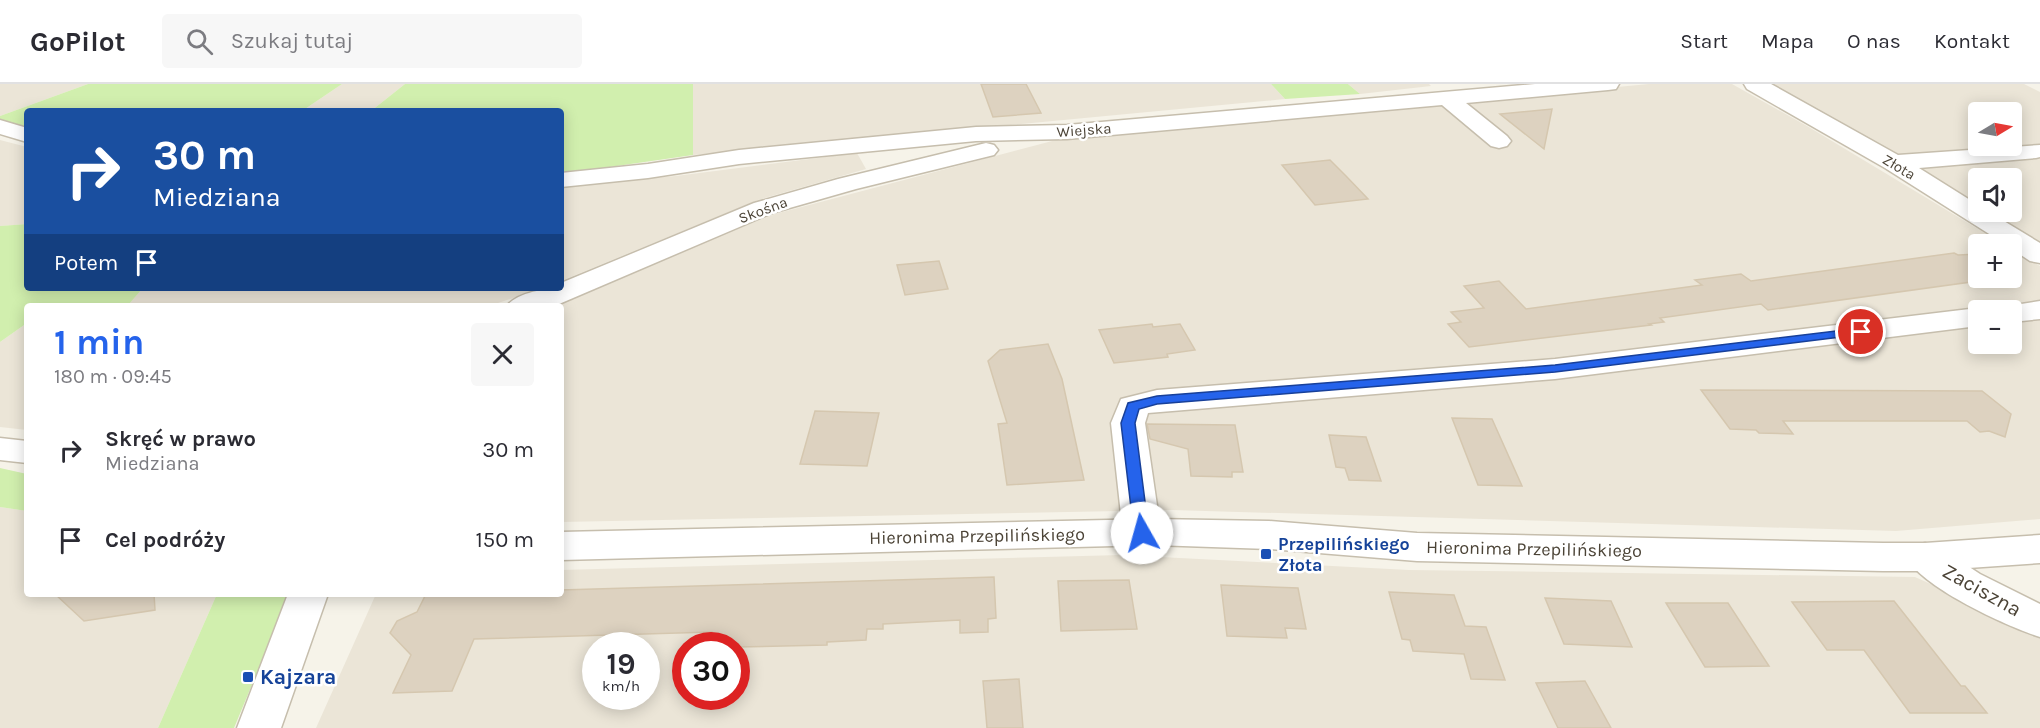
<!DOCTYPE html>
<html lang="pl">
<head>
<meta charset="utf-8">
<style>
	body { margin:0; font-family:Karla,sans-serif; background:#f7f7f7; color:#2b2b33; height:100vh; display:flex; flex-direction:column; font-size:22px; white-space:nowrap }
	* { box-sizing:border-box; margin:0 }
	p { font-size:20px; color:#7c7c81 }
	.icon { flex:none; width:33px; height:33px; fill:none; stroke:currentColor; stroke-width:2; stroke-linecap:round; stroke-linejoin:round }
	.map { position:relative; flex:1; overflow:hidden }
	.panel { position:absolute; left:24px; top:219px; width:540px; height:294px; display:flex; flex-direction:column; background:#fff; border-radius:6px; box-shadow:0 3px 15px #0003 }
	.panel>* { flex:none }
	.hud { position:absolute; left:24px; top:24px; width:540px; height:183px; border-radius:6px; box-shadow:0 3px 15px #0003; background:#1a4fa0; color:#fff; overflow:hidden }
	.needle { width:39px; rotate:80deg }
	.tools { position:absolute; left:1968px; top:18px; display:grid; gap:12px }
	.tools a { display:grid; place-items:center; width:54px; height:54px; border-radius:6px; background:#fff; box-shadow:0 3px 15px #0003; font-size:30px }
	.speed { position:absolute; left:582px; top:548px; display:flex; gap:12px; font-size:30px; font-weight:700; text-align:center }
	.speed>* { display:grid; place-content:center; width:78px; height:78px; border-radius:50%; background:#fff; box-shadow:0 3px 15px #0003; line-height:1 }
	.speed small { font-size:15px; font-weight:400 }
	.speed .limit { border:9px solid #d22; background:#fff; color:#111 }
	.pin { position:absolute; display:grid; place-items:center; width:51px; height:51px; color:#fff; margin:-26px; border:3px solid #fff; border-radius:50%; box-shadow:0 2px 6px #0007 }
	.me { position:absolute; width:66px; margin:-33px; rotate:353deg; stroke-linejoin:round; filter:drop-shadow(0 0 4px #0008) }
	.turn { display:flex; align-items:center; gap:21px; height:126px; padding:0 30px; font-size:27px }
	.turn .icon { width:78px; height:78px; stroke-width:2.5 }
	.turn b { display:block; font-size:42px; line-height:51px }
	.then { display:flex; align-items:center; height:57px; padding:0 30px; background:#0003; gap:12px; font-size:22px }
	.round { display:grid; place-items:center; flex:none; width:63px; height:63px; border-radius:6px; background:#f7f7f7 }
	.head { display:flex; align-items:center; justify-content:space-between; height:102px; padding:0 30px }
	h1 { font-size:36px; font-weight:700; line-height:45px; color:#2563eb }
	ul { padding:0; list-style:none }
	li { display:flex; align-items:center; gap:18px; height:90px; padding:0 30px }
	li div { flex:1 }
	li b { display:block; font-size:22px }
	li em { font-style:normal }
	header { display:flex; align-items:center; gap:36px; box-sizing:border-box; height:84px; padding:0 30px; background:#fff; border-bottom:2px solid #e1e1e2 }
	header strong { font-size:28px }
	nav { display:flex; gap:33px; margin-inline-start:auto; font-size:21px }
	.search { width:420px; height:54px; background:#f7f7f7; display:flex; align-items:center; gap:15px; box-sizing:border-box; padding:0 21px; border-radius:6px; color:#7c7c81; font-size:22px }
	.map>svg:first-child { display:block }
	.residential { fill:#ebe5d7; fill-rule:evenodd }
	.green { fill:#d1efae }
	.building { fill:#ddd2c0; stroke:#d5c7af; stroke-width:1.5 }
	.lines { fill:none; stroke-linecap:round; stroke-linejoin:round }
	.minor-casing { stroke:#c6bead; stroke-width:3 }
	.tertiary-casing { stroke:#c6bead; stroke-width:3 }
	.minor { fill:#fff; fill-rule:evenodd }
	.tertiary { fill:#fff; fill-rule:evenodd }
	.route { fill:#2563eb; stroke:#184099; stroke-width:1.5 }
	.transit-dot { fill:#1a4fb4; stroke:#fff; stroke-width:2 }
	.labels { text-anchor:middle; stroke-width:5; stroke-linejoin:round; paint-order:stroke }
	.far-street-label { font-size:15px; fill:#4b4336; stroke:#fff }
	.street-label { font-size:18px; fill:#4b4336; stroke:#fff }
	.transit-label { font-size:18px; font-weight:bold; fill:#164399; stroke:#fff; text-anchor:start }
	.near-street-label { font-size:21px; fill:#4b4336; stroke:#fff }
	.near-transit-label { font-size:21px; font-weight:bold; fill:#164399; stroke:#fff; text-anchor:start }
</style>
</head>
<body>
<header>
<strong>GoPilot</strong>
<div class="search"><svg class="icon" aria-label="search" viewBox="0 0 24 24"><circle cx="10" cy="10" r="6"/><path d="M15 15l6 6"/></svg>Szukaj tutaj</div>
<nav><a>Start</a><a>Mapa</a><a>O nas</a><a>Kontakt</a></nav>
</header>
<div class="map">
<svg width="2040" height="644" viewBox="0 0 2040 644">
	<rect width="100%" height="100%" fill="#f6f3e9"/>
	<path class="residential" d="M0,0H88L0,32Z
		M342,0H405L371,27H302Z
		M693,0H1271L1285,15L693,71Z
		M1348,0H1429L1431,2L1360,10Z
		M1649,0H1732L1807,42L2003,160H1978V194H2012V165L2040,182V435L1896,447L1172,426L561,438V222H543L775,130L1056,56ZM1978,226H2012V260H1978Z
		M1768,0H2024L2040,8V163L1981,128H2012V94H1978V126ZM1978,28H2012V62H1978Z
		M0,56L27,63V140L0,142Z
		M857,69L866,85L758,116L561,197V102L676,92Z
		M143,204H543L489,222H118L129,220Z
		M27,239V346L0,343V258Z
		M0,423L27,427V510H217L158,644H0Z
		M1121,471L1409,486L1915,493L2040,549V644H316L376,510H561V486ZM596,561H646V612H596ZM686,561H736V612H686Z"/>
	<path class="green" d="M88,0H342L302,27H27V43L0,35V32Z
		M405,0H693V71L589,86L561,88V27H371Z
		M1271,0H1348L1360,10L1285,15Z
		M27,140V204H143L129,220L27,222V239L0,258V142Z
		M0,384L27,390V427L0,423Z
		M217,510H287L288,514L234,644H158Z"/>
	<path class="building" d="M981,0H1026L1041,29L993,33Z
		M1552,25L1544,65L1500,30Z
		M1330,76L1346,92L1368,115L1315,121L1282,81Z
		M1954,169L1958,171L1978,170V197L1768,226L1761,220L1660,234L1664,238L1649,240L1651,241L1469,263L1448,240L1461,238L1451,228L1484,224L1464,202L1499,197L1526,225L1702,201L1695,196L1741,190L1751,197Z
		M939,177L948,205L905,211L897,181Z
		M1152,240L1153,243L1180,240L1195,266L1167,270L1168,273L1114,279L1099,246Z
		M1048,260L1062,295L1084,396L1007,401L998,340L1007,339L988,277L1000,266Z
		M1701,306L1982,307L2011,330L2005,353L1989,347L1980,348L1967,337H1783L1793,350L1759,349L1756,346L1730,345Z
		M815,327L879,329L867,382L800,380Z
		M1452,334L1492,335L1522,402L1478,401Z
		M1147,340L1235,341L1243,388H1232V393L1191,392L1188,365L1150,355Z
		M1329,351L1366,353L1381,397L1349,396L1345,384L1336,383Z
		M994,493L996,534L988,535V548L960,549V536L883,540V545H867L866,556L827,558V561L736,563V561H709L712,548L474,555L452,607L393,609L411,571L390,549L397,537L417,528L426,510H561V506Z
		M1129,496L1137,545L1061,547L1058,497Z
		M1221,501L1298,504L1306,545L1285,544L1287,554L1227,552Z
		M1389,508L1454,511L1465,542L1486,543L1505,596L1471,595L1464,570L1413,567L1410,556L1402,555Z
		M55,510H154L155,526L84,537Z
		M1545,514L1611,517L1632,563L1564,560Z
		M1894,517L1961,602H1965L1987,629H1910L1864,566H1827L1792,518Z
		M1666,519H1728L1769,582L1705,583Z
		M1019,595L1023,644H987L983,597Z
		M1585,597L1611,644H1558L1536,599Z"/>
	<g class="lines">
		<defs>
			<path id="minor" d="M1535,0H1619L1616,5L1608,6L1466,19L1507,52L1511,57L1507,62L1499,64L1491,62L1442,21L1067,55L976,57L739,80L648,94L561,103V89L648,80L739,66L976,43L1067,41Z
				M1744,0H1771L1898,71L2040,61V73L2036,74L1919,84L1978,121V128H1989L2040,159V179L2030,177L2012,165V160H2005L1885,84L1747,5Z
				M0,36L27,44V58L0,50Z
				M986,59L994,61L998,66L994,71L856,105L772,129L559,220L507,222C516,209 546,204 561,204V199L754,119L838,95Z
				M2040,217V235L2012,238V226H1999L2002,223Z
				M1978,224L1988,226H1978V242L1555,295L1148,329L1145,339L1161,449L1155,459L1142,462L1129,459L1123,449L1111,339L1121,315L1157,306L1555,275Z
				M1925,459L1939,463L1980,490L2040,520V553C2006,542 1923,504 1906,473L1911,463Z
				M288,510H328L281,644H237Z"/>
			<path id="tertiary" d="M0,354L27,357V379L0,376Z
				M1154,435L1269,437L1417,449L1883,459H1925L2040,451V479L1925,487H1883L1417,477L1269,465L1154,461L561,476V448Z"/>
		</defs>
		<use href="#minor" class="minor-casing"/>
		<use href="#tertiary" class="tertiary-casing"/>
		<use href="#minor" class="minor"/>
		<use href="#tertiary" class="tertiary"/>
	</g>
	<path class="route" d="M1861,244L1867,248L1865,250L1555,288L1157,320L1139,325L1135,339L1149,449L1147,453H1136L1134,449L1121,339L1128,319L1157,312L1555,281Z"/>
	<g class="transit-dot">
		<rect x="1260" y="464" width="12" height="12" rx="3"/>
		<rect x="242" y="587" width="12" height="12" rx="3"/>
	</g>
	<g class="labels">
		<g class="far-street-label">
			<text transform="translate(1084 46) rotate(-4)" y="5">Wiejska</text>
			<text transform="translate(1899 83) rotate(31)" y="5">Złota</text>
			<text transform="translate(763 126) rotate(-20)" y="5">Skośna</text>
		</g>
		<g class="street-label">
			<text transform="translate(977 452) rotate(-1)" y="6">Hieronima Przepilińskiego</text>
			<text transform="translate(1534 465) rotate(1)" y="6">Hieronima Przepilińskiego</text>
		</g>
		<g class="transit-label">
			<text x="1278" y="466">Przepilińskiego<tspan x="1278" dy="21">Złota</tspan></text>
		</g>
		<g class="near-street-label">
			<text transform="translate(1982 506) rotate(29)" y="7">Zaciszna</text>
		</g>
		<g class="near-transit-label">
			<text x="260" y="600">Kajzara</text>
		</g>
	</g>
</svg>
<div class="tools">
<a><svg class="needle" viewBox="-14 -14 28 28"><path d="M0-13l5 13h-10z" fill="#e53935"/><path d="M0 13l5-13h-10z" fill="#7c7c81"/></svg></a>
<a><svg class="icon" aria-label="sound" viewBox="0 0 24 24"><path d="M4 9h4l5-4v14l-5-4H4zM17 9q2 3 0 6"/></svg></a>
<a>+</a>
<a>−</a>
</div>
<div class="speed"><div>19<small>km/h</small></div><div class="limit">30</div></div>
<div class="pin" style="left:1861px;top:248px;background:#d93025"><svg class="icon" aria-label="arrive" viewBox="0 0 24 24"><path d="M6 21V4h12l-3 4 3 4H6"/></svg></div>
<svg class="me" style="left:1142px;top:449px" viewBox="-20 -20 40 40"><circle r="19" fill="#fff"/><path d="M0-13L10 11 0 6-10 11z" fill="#2563eb"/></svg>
<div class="hud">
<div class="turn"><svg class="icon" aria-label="right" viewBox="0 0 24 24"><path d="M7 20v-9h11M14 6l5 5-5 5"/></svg><div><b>30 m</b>Miedziana</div></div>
<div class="then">Potem<svg class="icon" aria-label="arrive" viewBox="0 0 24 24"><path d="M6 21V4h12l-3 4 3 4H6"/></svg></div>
</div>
<section class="panel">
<div class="head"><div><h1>1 min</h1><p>180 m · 09:45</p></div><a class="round"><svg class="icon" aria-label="close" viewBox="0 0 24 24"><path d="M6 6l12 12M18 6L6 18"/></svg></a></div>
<ul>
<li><svg class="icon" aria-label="right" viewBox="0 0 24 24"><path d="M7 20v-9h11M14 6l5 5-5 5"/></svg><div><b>Skręć w prawo</b><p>Miedziana</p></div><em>30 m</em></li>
<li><svg class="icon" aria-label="arrive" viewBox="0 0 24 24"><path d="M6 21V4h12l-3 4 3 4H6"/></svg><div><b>Cel podróży</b></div><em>150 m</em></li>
</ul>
</section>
</div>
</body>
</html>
